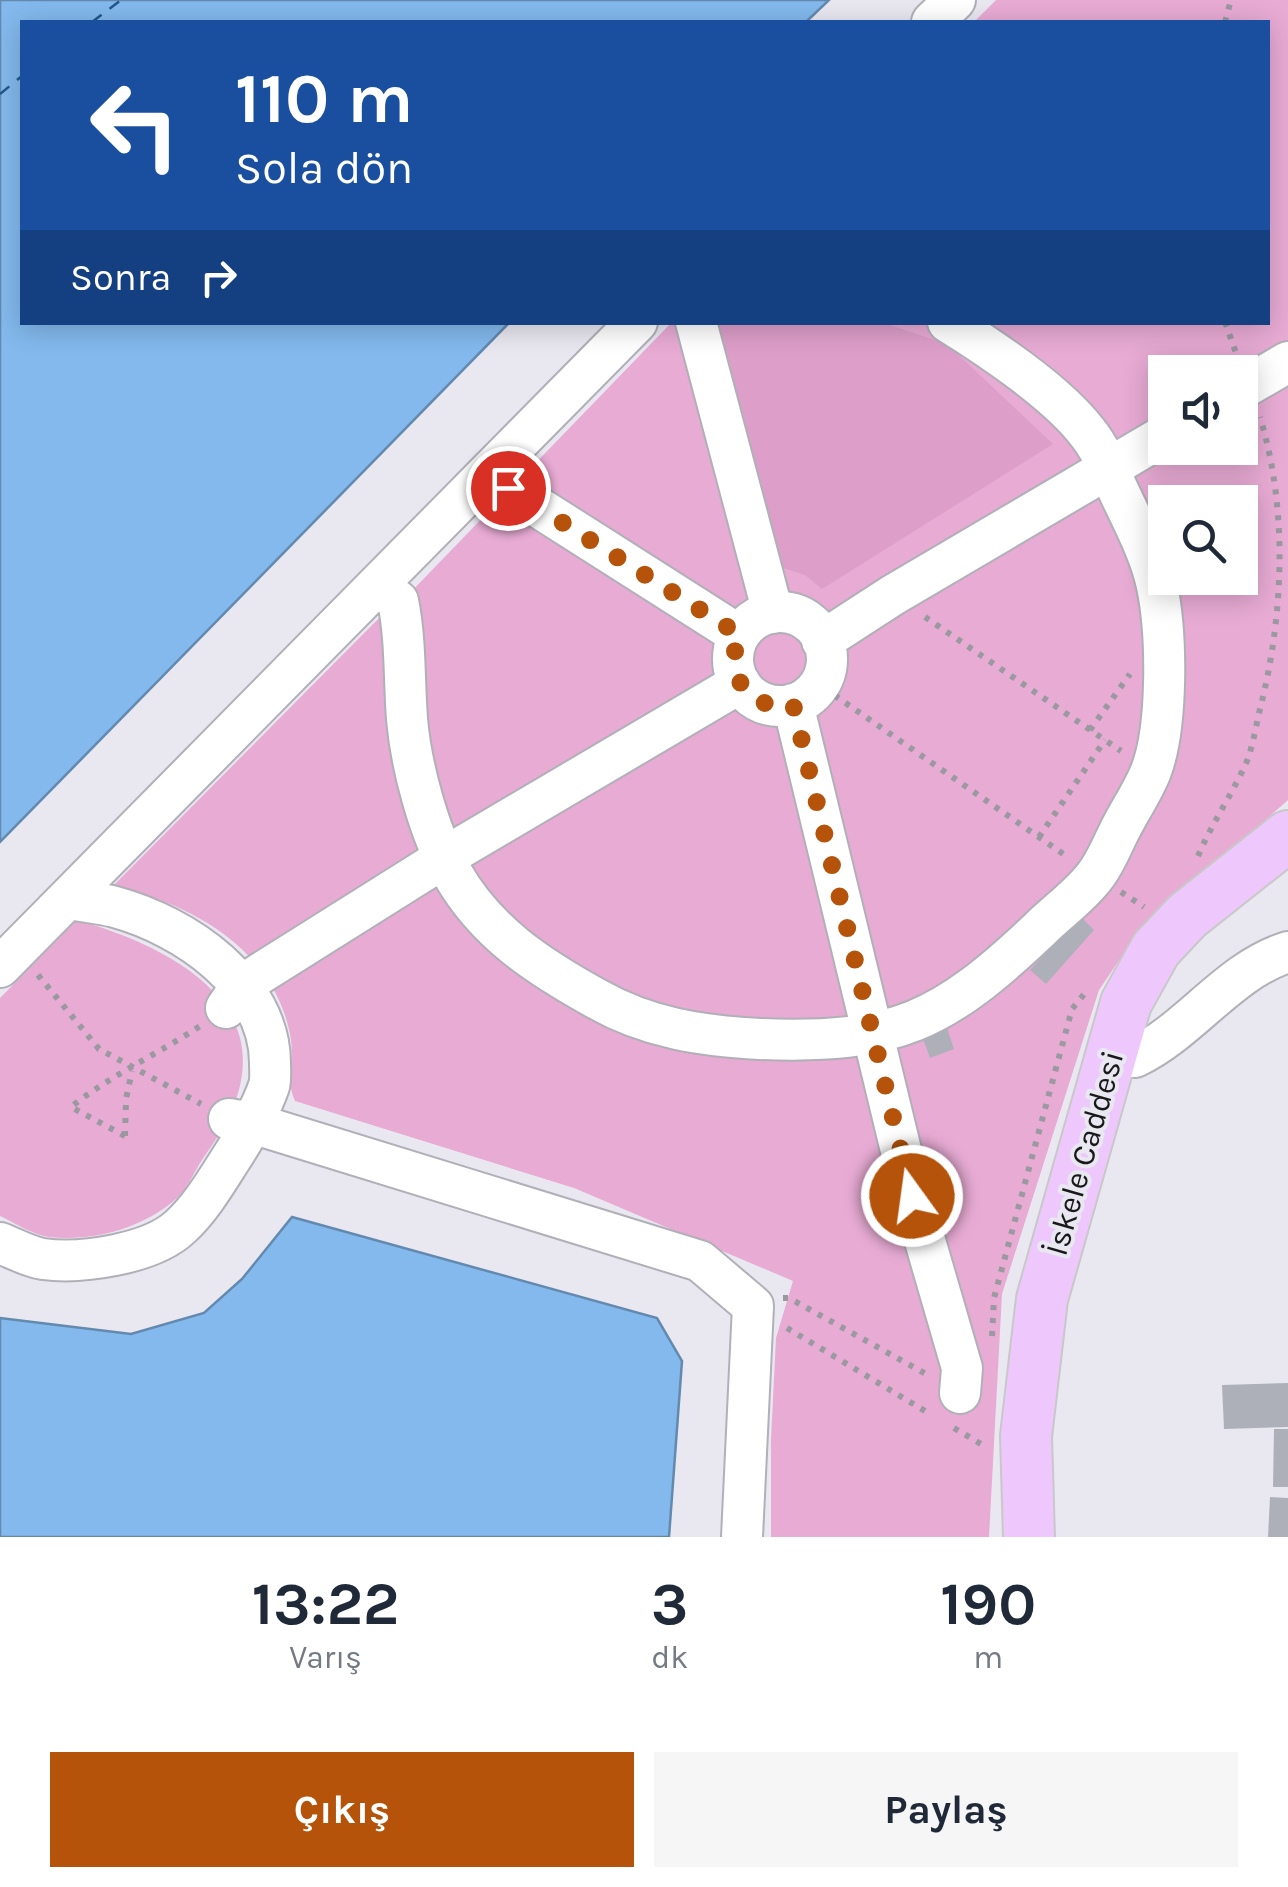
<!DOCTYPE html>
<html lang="tr">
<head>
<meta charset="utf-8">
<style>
	body { margin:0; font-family:Karla,sans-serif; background:#f6f6f7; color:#1f2937; height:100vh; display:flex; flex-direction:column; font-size:38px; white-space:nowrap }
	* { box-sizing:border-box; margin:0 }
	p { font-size:32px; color:#747a83 }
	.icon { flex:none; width:55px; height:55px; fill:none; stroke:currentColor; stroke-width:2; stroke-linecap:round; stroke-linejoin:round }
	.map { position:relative; height:1537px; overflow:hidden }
	.drawer { display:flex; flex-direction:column; background:#fff; flex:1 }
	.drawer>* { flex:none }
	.hud { position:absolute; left:20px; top:20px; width:1250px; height:305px; border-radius:0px; box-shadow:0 5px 25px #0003; background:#1a4fa0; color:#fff; overflow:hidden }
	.tools { position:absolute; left:1148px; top:355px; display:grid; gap:20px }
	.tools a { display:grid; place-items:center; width:110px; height:110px; border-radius:0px; background:#fff; box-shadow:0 5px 25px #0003; font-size:50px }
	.pin { position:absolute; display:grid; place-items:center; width:85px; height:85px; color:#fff; margin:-42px; border:5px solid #fff; border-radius:50%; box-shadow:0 2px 10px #0007 }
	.me { position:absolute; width:110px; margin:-55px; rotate:346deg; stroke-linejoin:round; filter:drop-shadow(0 0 8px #0008) }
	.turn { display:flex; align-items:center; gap:35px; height:210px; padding:0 50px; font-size:45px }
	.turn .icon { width:130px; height:130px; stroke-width:2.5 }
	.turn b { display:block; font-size:70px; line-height:85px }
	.then { display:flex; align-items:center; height:95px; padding:0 50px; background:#0003; gap:20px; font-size:38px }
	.eta { display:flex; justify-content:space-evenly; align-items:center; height:170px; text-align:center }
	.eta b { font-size:60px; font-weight:700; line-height:70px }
	.action { display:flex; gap:20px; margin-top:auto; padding:20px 50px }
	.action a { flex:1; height:115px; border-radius:0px; background:#b45309; color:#fff; font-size:40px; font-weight:700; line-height:115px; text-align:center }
	.action a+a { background:#f6f6f7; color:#1f2937 }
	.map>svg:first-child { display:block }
	.green { fill:#e8abd4; fill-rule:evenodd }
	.forest { fill:#dd9ec9 }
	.water { fill:#83b9ed; stroke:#6389ae; stroke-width:2.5 }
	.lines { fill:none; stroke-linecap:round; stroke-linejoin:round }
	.ferry { stroke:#1f5889; stroke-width:2.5; stroke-dasharray:12 10; stroke-linecap:butt }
	.building { fill:#adb0b8 }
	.minor-casing { stroke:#b1b0b8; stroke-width:44 }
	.major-casing { stroke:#c8c8c8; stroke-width:54 }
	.path { stroke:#9a99a0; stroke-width:6; stroke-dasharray:5 8; stroke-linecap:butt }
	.minor { stroke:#fff; stroke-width:40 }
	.major { stroke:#eec8fc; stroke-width:50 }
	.route { stroke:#b45309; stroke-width:18; stroke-dasharray:0 32.4 }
	.labels { text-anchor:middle; stroke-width:8; stroke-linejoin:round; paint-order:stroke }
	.street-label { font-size:32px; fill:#19181b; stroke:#e9e8f1 }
</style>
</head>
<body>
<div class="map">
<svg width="1288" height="1537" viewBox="0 0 1288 1537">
	<rect width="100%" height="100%" fill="#e9e8f1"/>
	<path class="green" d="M996,0H1288V800L1135,937L1099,990L1002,1294L989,1537H771V1439L776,1338L793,1281L574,1188L295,1101C285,1080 294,1062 291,1040C277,951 193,904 113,886L393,604L405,598L671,323L1268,322V22H974ZM1165,372H1240V448H1165ZM1165,502H1240V578H1165Z
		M77,920C196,954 301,1025 206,1154C196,1167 189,1187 177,1198C144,1228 93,1242 49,1237C33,1235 15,1223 0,1216V998Z"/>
	<path class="forest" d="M717,323H884L947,344L1053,444L822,589L805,575L783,568Z"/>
	<path class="water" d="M0,0H829L806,22H22V322L509,323L0,842Z
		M292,1217L657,1318L682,1361L669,1537H0V1318L131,1334L204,1313L242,1279Z"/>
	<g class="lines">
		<path class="ferry" d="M92,22L121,0
			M0,94L22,76"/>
	</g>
	<path class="building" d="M1080,916L1094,930L1046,984L1030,970Z
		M945,1022L954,1049L930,1058L921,1033Z
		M1288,1383V1427L1224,1429L1222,1385Z
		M1274,1429H1288V1487H1273Z
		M1270,1497L1288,1498V1537H1268Z"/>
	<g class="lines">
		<defs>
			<path id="minor" d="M932,22L955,0
				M696,322L773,613
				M1240,390L1288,362
				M483,479L508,488L739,635
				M378,586L398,601C406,641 404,680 407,719C411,766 429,833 452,873C486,933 539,967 597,999C648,1028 702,1036 760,1039C896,1044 942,1022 1040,929C1057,912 1080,896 1095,876C1107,861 1114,840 1123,824C1132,807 1144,789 1151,771C1168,726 1167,634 1157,586C1150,553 1133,522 1119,492C1110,472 1101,449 1087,432C1057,393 990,348 948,322
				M733 659a47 47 0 1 1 94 0a47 47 0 1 1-94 0Z
				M822,641L893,595L1165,435
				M793,704L912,1196L962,1368L960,1393
				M0,967L637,322
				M226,1008L241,986L261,973L455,851L740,683
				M1135,1057C1191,1030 1228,971 1288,952
				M229,1119L252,1123L700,1261L753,1306L742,1537
				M0,1243C13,1248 29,1257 43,1259C82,1264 151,1254 180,1227C200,1209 216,1182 230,1160C245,1137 260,1112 269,1086C271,1079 270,1071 270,1063C270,984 185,926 115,907C100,903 84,902 70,899"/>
			<path id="major" d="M1029,1537L1026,1436L1042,1299L1126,1003L1156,949L1187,916L1288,836"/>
		</defs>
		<use href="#minor" class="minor-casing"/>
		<use href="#major" class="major-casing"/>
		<path class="path" d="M1225,22L1231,0
			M1225,322L1236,353
			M925,617L1121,751
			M824,688L1069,858
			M1090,730L1130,674
			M1039,837L1105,740
			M1198,856C1212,823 1233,793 1247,761C1253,745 1256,726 1260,709C1284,615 1288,509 1260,417
			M1121,892L1144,907
			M38,975L99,1049L201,1104
			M125,1136L71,1107C111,1075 158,1054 200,1026
			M125,1136L126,1099L132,1071
			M783,1298H789L926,1374
			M787,1328L930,1414
			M992,1336L994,1298L1072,1009L1085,993
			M954,1428L986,1447"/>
		<use href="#minor" class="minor"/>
		<use href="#major" class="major"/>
	</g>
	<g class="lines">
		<path class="route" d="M508,488L740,635C722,673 750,714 793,704L912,1196"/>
	</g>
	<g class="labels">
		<g class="street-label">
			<text transform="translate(1084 1153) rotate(-74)" y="11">İskele Caddesi</text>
		</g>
	</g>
</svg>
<div class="tools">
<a><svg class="icon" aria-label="sound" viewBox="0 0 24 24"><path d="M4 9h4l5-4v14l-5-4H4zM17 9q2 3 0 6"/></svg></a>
<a><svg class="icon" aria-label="search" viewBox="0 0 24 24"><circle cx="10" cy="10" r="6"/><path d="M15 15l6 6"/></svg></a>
</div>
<div class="pin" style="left:508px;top:488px;background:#d93025"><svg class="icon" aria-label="arrive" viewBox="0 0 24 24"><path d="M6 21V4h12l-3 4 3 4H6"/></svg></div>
<svg class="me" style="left:912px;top:1196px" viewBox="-20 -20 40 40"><circle r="17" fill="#b45309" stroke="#fff" stroke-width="3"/><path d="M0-11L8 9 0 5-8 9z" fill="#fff"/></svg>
<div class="hud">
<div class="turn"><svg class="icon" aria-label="left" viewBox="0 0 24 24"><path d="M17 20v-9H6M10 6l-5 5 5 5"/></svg><div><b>110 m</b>Sola dön</div></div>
<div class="then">Sonra<svg class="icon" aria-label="right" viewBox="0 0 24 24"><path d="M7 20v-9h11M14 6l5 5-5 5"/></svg></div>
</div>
</div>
<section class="drawer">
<div class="eta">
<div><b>13:22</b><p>Varış</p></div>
<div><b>3</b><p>dk</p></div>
<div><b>190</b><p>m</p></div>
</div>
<div class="action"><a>Çıkış</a><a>Paylaş</a></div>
</section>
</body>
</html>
